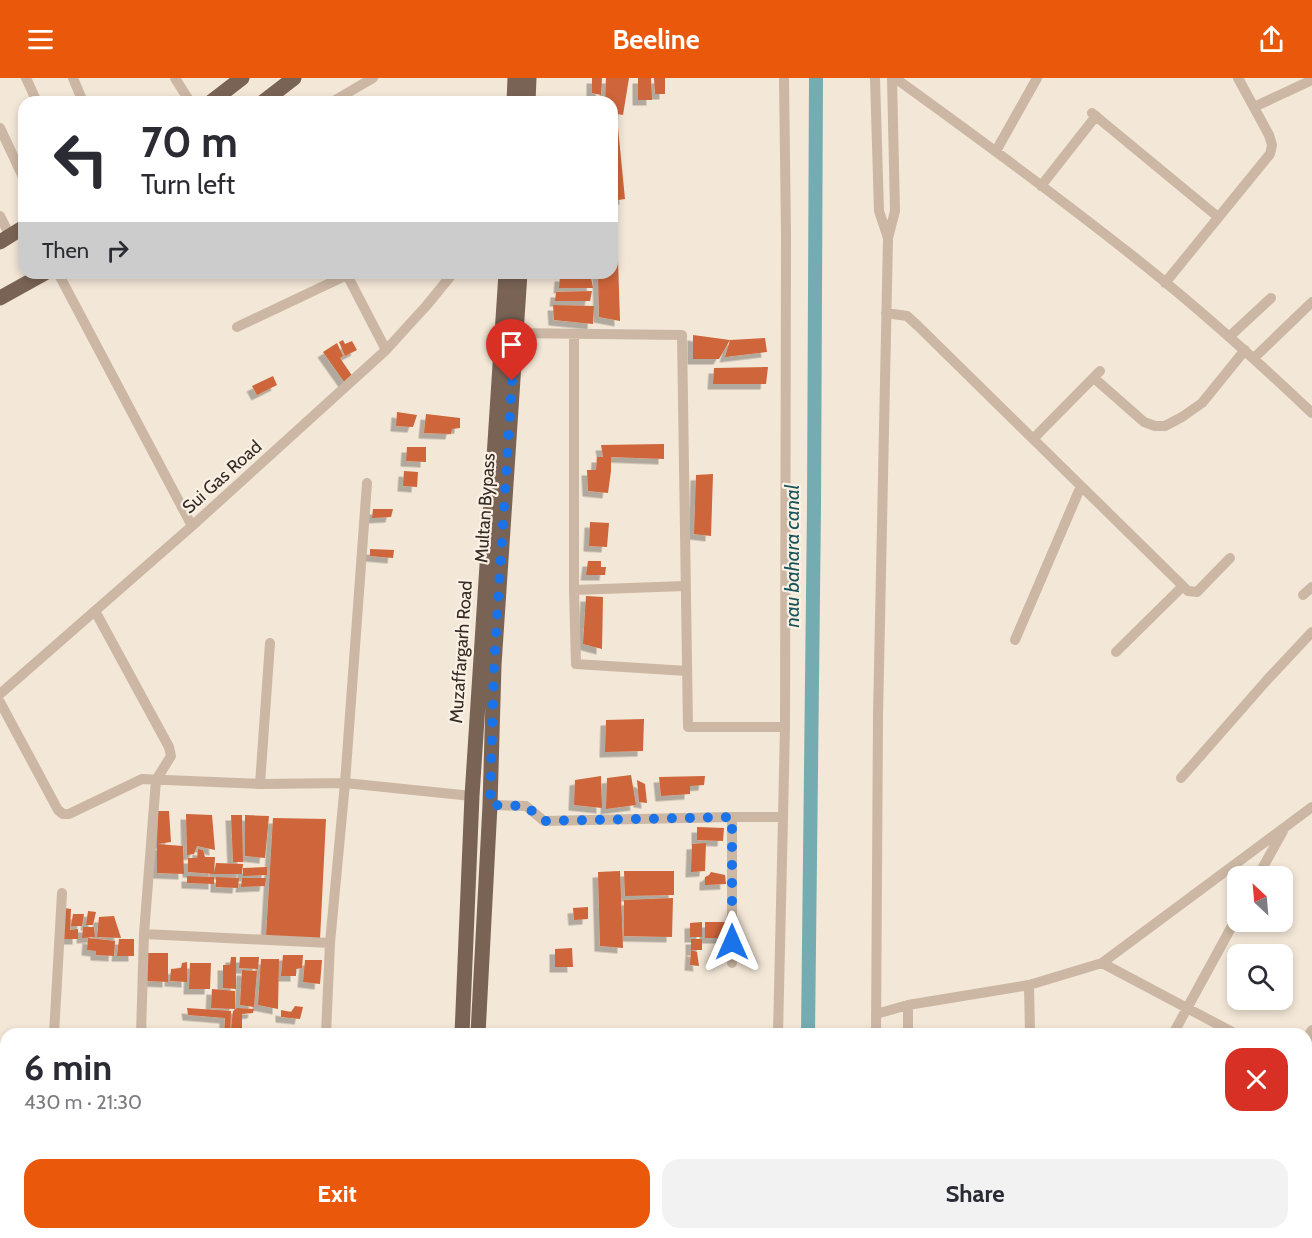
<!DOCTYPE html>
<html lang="en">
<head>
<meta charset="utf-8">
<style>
	body { margin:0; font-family:Cabin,sans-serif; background:#f2f2f3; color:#2b2b33; height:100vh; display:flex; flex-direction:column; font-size:22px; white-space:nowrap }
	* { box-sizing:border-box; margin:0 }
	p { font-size:20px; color:#7c7c81 }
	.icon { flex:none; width:33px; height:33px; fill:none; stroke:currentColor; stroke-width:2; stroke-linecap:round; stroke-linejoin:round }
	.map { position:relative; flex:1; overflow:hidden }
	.sheet { position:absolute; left:0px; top:950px; width:1312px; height:212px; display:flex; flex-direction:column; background:#fff; border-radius:18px 18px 0 0; box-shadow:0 3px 9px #0003 }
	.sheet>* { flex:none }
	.guide { position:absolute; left:18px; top:18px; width:600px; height:183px; border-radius:18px; box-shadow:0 3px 9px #0003; background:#fff; color:#2b2b33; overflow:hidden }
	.needle { width:39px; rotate:334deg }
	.controls { position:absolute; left:1227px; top:788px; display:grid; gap:12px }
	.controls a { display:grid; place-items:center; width:66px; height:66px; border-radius:12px; background:#fff; box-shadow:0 3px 9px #0003; font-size:30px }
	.pin { position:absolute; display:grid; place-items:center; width:51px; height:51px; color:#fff; margin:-62px -26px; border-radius:50% 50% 50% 0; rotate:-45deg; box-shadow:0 0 6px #0007 }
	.pin .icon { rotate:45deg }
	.me { position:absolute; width:66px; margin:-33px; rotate:0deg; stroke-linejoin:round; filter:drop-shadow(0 0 4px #0008) }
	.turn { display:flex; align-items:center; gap:21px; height:126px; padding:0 24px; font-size:27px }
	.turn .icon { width:78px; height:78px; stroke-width:2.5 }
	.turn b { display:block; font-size:42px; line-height:51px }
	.then { display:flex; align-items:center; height:57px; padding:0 24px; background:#0003; gap:12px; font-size:22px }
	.round { display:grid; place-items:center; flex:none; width:63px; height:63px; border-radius:18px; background:#f2f2f3 }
	.overview { display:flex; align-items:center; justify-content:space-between; height:102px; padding:0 24px }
	h1 { font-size:36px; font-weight:700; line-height:45px }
	.button { display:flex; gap:12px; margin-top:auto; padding:12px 24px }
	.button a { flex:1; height:69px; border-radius:18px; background:#ea580c; color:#fff; font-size:24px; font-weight:700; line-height:69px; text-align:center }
	.button a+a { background:#f2f2f3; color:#2b2b33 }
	header { display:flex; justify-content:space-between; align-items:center; height:78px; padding:0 24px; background:#ea580c; color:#fff; font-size:27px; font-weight:700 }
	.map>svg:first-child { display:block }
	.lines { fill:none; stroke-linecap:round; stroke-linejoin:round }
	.canal { stroke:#75acb1; stroke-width:14 }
	.building { fill:#ce653a; filter:url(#shadow) }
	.street { stroke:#cbb7a3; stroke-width:10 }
	.primary { stroke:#796355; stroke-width:15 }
	.route { stroke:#1a73e8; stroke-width:10; stroke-dasharray:0 18 }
	.labels { text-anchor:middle; stroke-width:4.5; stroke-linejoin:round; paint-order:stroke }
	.street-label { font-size:18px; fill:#362b25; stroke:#faf1e4 }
	.water-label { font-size:20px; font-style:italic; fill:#195259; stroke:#faf1e4 }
</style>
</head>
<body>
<header><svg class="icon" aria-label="menu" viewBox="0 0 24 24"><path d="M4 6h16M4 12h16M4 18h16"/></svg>Beeline<svg class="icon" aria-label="share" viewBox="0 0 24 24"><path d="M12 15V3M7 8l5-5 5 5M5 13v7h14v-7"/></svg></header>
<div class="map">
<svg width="1312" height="1160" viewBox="0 0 1312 1160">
	<defs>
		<filter id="shadow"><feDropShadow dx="-5.5" dy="5.5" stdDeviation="0" flood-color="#0004"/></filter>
	</defs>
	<rect width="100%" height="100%" fill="#f3e7d7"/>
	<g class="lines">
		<path class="canal" d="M808,956L814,428L816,0
			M805,1160V1155"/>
	</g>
	<path class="building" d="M592,0H602L601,17L592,15Z
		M606,0H629L623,37L612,35V24H605Z
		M638,0H651L652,22H638Z
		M654,0H665V16H655Z
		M618,50L625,121L612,123V51Z
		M618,182L620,243L599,239L598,195H612V183Z
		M560,198L591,199L593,210H559Z
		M592,213L590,223H555L556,214Z
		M553,227L594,228L593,246L554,242Z
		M693,257L730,262L765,260L767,274L725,279L730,262L719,281H693Z
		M343,262L345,266L352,263L357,272L345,278L339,264Z
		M337,265L343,278L340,280L353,299L345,305L323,274Z
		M768,289L766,306H713L714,290Z
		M273,298L277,307L257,317L252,308Z
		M397,334L417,337L413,349L396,348Z
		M426,336L460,340V350L452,351L451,356L424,355Z
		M664,366V381L611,379V393L608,415L588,413L587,392H596L597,379H603L601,367Z
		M407,369H426V384L406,383Z
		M404,393L418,394L417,409L403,408Z
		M713,396L711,458L694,456L696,397Z
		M373,431H393L391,439L372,440Z
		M590,444L609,445L607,469L589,468Z
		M370,471L394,472L393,480L370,478Z
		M588,483H601V489H606L605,497H586Z
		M586,518L603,519L602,571L583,566Z
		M644,641L643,673L605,674L606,642Z
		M631,697L636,727L606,731L607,700Z
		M601,698L602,730L574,727L575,702Z
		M705,698L704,707L690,708V716L661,718L659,699Z
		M637,702L645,706L647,725L639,724Z
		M158,733H169L171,764L157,766L183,768L184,796L157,795V766Z
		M186,736L212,737L215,772L197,768L194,776L187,777Z
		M231,737H242L243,784H233Z
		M245,737L269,738L265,780L245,778Z
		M273,740L326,741L320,861L266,859Z
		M697,749L724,750L723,763L697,762Z
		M706,765L705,793L691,794L692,766Z
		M198,771L203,772L205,779H215L214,796L188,794V780H197Z
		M216,785L243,786L242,796H214Z
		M267,789V797L243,798V790Z
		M620,793L623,870L600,868L598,794Z
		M624,793H674V817L625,818Z
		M711,794L725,797L726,806L705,807V799L709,797Z
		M187,798L214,799V806L187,805Z
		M216,799L239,800L238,810L216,809Z
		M242,800H266L265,808L241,809Z
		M673,820L672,859L624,858V822Z
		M588,829V841L574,842L573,830Z
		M64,830L71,831L70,852L78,851V861H62Z
		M88,833L96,834L93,847H86Z
		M73,836H84L82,848H71Z
		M114,838L121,860L97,859L99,839Z
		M702,844V859H690V845Z
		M705,844H725L724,860H705Z
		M83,849H94L95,859L82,860Z
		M88,860L115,863L114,878L96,877V873L87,872Z
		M119,861H134V878H117Z
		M691,861H702V872H691Z
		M572,870L573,889H555V871Z
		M691,872L697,874L699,888L690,887Z
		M148,875H168V904L146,903Z
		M283,877H303L302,890L296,891V898H281Z
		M231,879H236V911L223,910V887H230Z
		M240,879H259L258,891L239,890Z
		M261,881H279L278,931L258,927Z
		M305,882H322L320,906L303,904Z
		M187,884V904L170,903L171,891L181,890L182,885Z
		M190,885H211L210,911H189Z
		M242,892L257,893L254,929L240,927Z
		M212,911L235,913V931L211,930Z
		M295,928L303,929L300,941L281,939V932L291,934Z
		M187,930L231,933L230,956H224L225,940L188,937Z
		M237,930L254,931L253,935L242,936V952L231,951L233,933Z
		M537,1155H556V1160H537Z
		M677,1155H697L700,1160H671L678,1156Z"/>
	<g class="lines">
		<path class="street" d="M26,0L37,24
			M73,0L83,24
			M175,0L190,24
			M875,0L879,133L888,160
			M895,0C974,57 1053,115 1129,175C1193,225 1253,279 1312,335
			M332,24L373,0
			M1254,29L1312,2
			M1092,35L1218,139
			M0,50L24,101
			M996,73L1037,0
			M1041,108L1096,38
			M0,138L10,158
			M58,195L192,448
			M346,195L386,272
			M1165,205L1270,76L1272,67L1269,57L1238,0
			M886,235L907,238L918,248L1188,513L1197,514L1230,480
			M237,249L347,197
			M510,255L682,257L688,649H785L786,158L784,0
			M574,256V512
			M1229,259L1271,220
			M1254,280L1312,224
			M1094,300L1144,344L1155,348H1165L1182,339L1202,325L1245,272
			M1033,361L1100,293
			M685,508L574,512L576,586L687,593
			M1303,517L1312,509
			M95,533L169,669L171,678L156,702L144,856L141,956
			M1015,562L1081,408
			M1116,574L1183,508
			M0,616L192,448L386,272L427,227L453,195
			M0,624L58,732L63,736H69L142,701L260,706L345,705L472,718
			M1181,700L1267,602L1312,554
			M260,706L270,565
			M490,727L526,728L544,743L732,739H783L785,649
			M732,739V885
			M1258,798L1283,753
			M144,856L330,865
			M1102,885L1312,729
			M1029,907L1030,956
			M876,936L908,927L1029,907L1102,885L1236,956
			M54,956L62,815
			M326,956L330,865L345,705L367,405
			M778,956L783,739
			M876,956L878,638L888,160L895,133L892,0
			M908,956V927
			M1173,956L1238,837
			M1306,962L1312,952
			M0,978L6,977
			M1306,986L1312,975
			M774,1155V1160
			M878,1155V1160
			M1035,1155V1160
			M906,1160V1155
			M1063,1160L1066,1155
			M1203,1160L1205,1155
			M1220,1160L1222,1155"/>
		<path class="primary" d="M211,24L242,0
			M263,24L294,0
			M514,24L515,0
			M528,24L529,0
			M0,164L24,149
			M0,220L45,195
			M462,956L472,718L506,195
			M478,956L490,727L494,587L520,195
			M451,1160V1155
			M473,1160V1155"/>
	</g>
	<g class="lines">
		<path class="route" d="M512,303L494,587L490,727L526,728L544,743L732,739V864"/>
	</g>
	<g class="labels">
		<g class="street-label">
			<text transform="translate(222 399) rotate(-42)" y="6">Sui Gas Road</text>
			<text transform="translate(485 430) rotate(-86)" y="6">Multan Bypass</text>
			<text transform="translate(461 574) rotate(-86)" y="6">Muzaffargarh Road</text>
		</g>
		<g class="water-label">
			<text transform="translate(792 478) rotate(-90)" y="7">nau bahara canal</text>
		</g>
	</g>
</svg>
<div class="controls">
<a><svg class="needle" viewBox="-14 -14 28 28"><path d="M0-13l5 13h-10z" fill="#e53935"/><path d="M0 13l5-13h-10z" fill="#7c7c81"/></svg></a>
<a><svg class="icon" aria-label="search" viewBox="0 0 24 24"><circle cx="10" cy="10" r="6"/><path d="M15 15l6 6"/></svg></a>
</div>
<div class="pin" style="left:512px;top:303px;background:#d93025"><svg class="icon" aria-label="arrive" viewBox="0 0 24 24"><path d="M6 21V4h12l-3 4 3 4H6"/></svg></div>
<svg class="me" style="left:732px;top:864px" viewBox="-20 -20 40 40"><path d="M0-17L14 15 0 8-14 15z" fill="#1a73e8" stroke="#fff" stroke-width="4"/></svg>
<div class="guide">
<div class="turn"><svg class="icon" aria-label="left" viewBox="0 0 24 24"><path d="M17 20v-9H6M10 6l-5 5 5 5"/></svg><div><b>70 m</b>Turn left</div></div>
<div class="then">Then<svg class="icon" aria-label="right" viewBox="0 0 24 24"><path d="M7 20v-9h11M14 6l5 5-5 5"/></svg></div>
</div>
<section class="sheet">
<div class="overview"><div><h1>6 min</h1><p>430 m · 21:30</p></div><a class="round" style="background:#d93025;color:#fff"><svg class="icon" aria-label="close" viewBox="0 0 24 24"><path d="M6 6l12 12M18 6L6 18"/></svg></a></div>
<div class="button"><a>Exit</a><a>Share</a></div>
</section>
</div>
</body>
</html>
